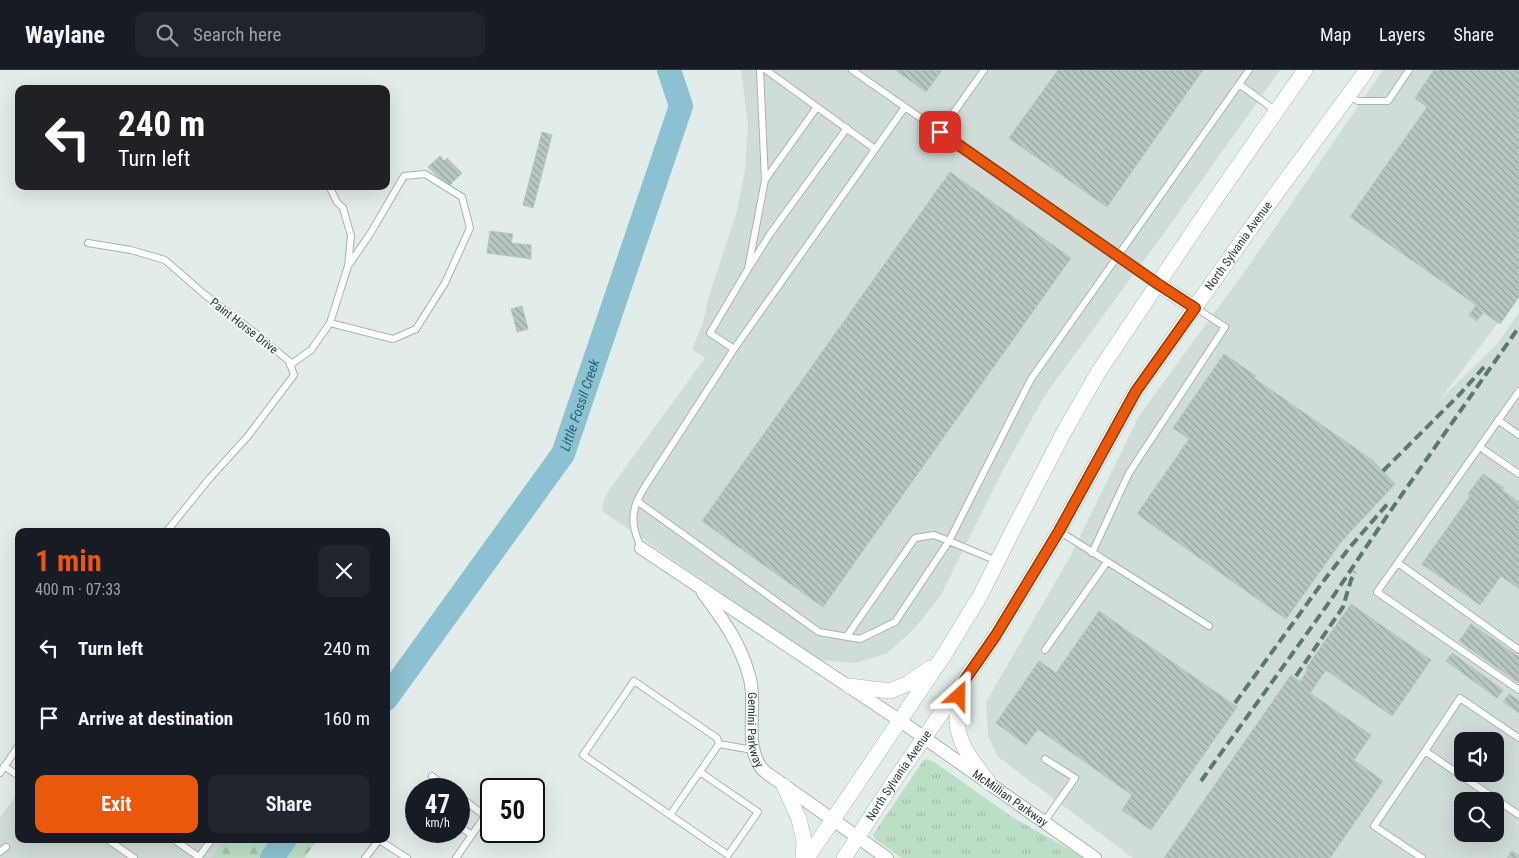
<!DOCTYPE html>
<html lang="en">
<head>
<meta charset="utf-8">
<style>
	body { margin:0; font-family:"Roboto Condensed",sans-serif; background:#20242c; color:#f1f3f6; height:100vh; display:flex; flex-direction:column; font-size:19px; white-space:nowrap }
	* { box-sizing:border-box; margin:0 }
	p { font-size:16px; color:#9ea1a6 }
	.icon { flex:none; width:28px; height:28px; fill:none; stroke:currentColor; stroke-width:2; stroke-linecap:round; stroke-linejoin:round }
	.map { position:relative; flex:1; overflow:hidden }
	.side { position:absolute; left:15px; top:458px; width:375px; height:315px; display:flex; flex-direction:column; background:#171b24; border-radius:10px; box-shadow:0 5px 20px #0002 }
	.side>* { flex:none }
	.top-card { position:absolute; left:15px; top:15px; width:375px; height:105px; border-radius:10px; box-shadow:0 5px 20px #0002; background:#202124; color:#fff; overflow:hidden }
	.tools { position:absolute; left:1454px; top:662px; display:grid; gap:10px }
	.tools a { display:grid; place-items:center; width:50px; height:50px; border-radius:10px; background:#171b24; box-shadow:0 5px 20px #0002; font-size:25px }
	.speed { position:absolute; left:405px; top:708px; display:flex; gap:10px; font-size:25px; font-weight:700; text-align:center }
	.speed>* { display:grid; place-content:center; width:65px; height:65px; border-radius:50%; background:#171b24; box-shadow:0 5px 20px #0002; line-height:1 }
	.speed small { font-size:12px; font-weight:400 }
	.speed .limit { border:2px solid #111; border-radius:8px; background:#fff; color:#111 }
	.pin { position:absolute; display:grid; place-items:center; width:42px; height:42px; color:#fff; margin:-21px; border-radius:10px; box-shadow:0 2px 8px #0006 }
	.me { position:absolute; width:55px; margin:-28px; rotate:24deg; stroke-linejoin:round; filter:drop-shadow(0 0 4px #0008) }
	.turn { display:flex; align-items:center; gap:18px; height:105px; padding:0 20px; font-size:22px }
	.turn .icon { width:65px; height:65px; stroke-width:2.5 }
	.turn b { display:block; font-size:35px; line-height:42px }
	.round { display:grid; place-items:center; flex:none; width:52px; height:52px; border-radius:10px; background:#20242c }
	.overview { display:flex; align-items:center; justify-content:space-between; height:85px; padding:0 20px }
	h1 { font-size:30px; font-weight:700; line-height:38px; color:#ea580c }
	.cta { display:flex; gap:10px; margin-top:auto; padding:10px 20px }
	.cta a { flex:1; height:58px; border-radius:10px; background:#ea580c; color:#fff; font-size:20px; font-weight:700; line-height:58px; text-align:center }
	.cta a+a { background:#20242c; color:#f1f3f6 }
	ul { padding:0; list-style:none }
	li { display:flex; align-items:center; gap:15px; height:70px; padding:0 20px }
	li div { flex:1 }
	li b { display:block; font-size:19px }
	li em { font-style:normal }
	header { display:flex; align-items:center; gap:30px; box-sizing:border-box; height:70px; padding:0 25px; background:#171b24; border-bottom:1px solid #363941 }
	header strong { font-size:24px }
	nav { display:flex; gap:28px; margin-inline-start:auto; font-size:18px }
	.search { width:350px; height:45px; background:#20242c; display:flex; align-items:center; gap:12px; box-sizing:border-box; padding:0 18px; border-radius:10px; color:#9ea1a6; font-size:19px }
	.map>svg:first-child { display:block }
	.built { fill:#d0dcd7; fill-rule:evenodd }
	.grass { fill:url(#grass-tufts) }
	.forest { fill:url(#forest-firs) }
	.lines { fill:none; stroke-linecap:round; stroke-linejoin:round }
	.river { stroke:#8bc1d0; stroke-width:24 }
	.building { fill:url(#building-back-hatch); stroke:#b5c6c0 }
	.service-casing { stroke:#a5b4af; stroke-width:8 }
	.minor-casing { stroke:#a5b4af; stroke-width:14 }
	.secondary-casing { stroke:#a1b8b1; stroke-width:16 }
	.service { stroke:#fff; stroke-width:6 }
	.minor { stroke:#fff; stroke-width:12 }
	.secondary { stroke:#fff; stroke-width:15 }
	.rail { stroke:#5d7872; stroke-width:4; stroke-dasharray:10 5; stroke-linecap:butt }
	.route-casing { stroke:#983908; stroke-width:12 }
	.route { stroke:#ea580c; stroke-width:9 }
	.labels { text-anchor:middle; stroke-width:4; stroke-linejoin:round; paint-order:stroke }
	.street-label { font-size:12px; fill:#233d37; stroke:#f3f9f6 }
	.water-label { font-size:14px; font-style:italic; fill:#1e6378; stroke:#f3f9f6 }
</style>
</head>
<body>
<header>
<strong>Waylane</strong>
<div class="search"><svg class="icon" aria-label="search" viewBox="0 0 24 24"><circle cx="10" cy="10" r="6"/><path d="M15 15l6 6"/></svg>Search here</div>
<nav><a>Map</a><a>Layers</a><a>Share</a></nav>
</header>
<div class="map">
<svg width="1519" height="788" viewBox="0 0 1519 788">
	<defs>
		<pattern id="grass-tufts" width="24" height="20" patternUnits="userSpaceOnUse" patternTransform="scale(1.25)"><rect width="24" height="20" fill="#bcddc6"/><path d="M3 7l-1-3M5 7V3M7 7l1-3M15 17l-1-3M17 17v-4M19 17l1-3" fill="none" stroke="#a1bfab"/></pattern>
		<pattern id="forest-firs" width="22" height="20" patternUnits="userSpaceOnUse" patternTransform="scale(1.25)"><rect width="22" height="20" fill="#bcddc6"/><path d="M5 1l3.5 6h-7zM16 11l3.5 6h-7z" fill="#a1bfab"/></pattern>
		<pattern id="building-back-hatch" width="6" height="6" patternUnits="userSpaceOnUse" patternTransform="scale(1.25)"><rect width="6" height="6" fill="#b8c7c1"/><path d="M-1 5l2 2M0 0l6 6M5-1l2 2" fill="none" stroke="#95a39e"/></pattern>
	</defs>
	<rect width="100%" height="100%" fill="#e2ece8"/>
	<path class="built" d="M741,0H1280L1167,159L1047,322L1003,400L941,525L914,559L886,584L855,593L821,590L806,581L602,441L604,430L609,420L705,288L692,279L703,253L709,226L737,141L745,100L748,55Z
		M1383,0H1519V225L1439,331L1498,273L1519,242V788H1133L998,687L988,666L986,632L1070,487L1139,346L1250,194ZM1462,671H1495V704H1462ZM1462,731H1495V764H1462Z
		M19,721V769H225L211,788H0V748Z"/>
	<path class="grass" d="M926,689L934,692L1012,747L1085,788H902L875,769L873,765L923,691Z"/>
	<path class="forest" d="M225,769H318L304,788H211Z"/>
	<g class="lines">
		<g class="river">
			<path id="s1" d="M386,629L563,384L681,36L669,0"/>
			<path d="M272,788L285,769"/>
		</g>
	</g>
	<path class="building" d="M895,0H942L926,22Z
		M1058,0H1203L1107,137L1009,68Z
		M1434,0H1519V227L1500,254L1483,242L1477,251L1469,245L1476,235L1350,147L1427,37L1415,28Z
		M542,62L552,65L533,138L523,135Z
		M440,86L444,91L447,88L462,103L448,117L428,97Z
		M950,102L1071,188L823,537L702,451Z
		M490,161L513,164L511,173L531,175V189L487,183Z
		M522,236L528,259L517,262L511,239Z
		M1224,284L1256,306L1254,308L1372,390L1395,414L1341,472L1286,549L1137,444L1189,369L1173,358Z
		M1483,404L1504,418L1502,420L1519,432V519L1501,506L1480,535L1422,494L1470,426L1468,424Z
		M1351,534L1431,590L1392,646L1326,600L1310,623L1371,665L1354,690L1383,711L1330,788H1164L1291,605L1300,612L1308,599L1306,598Z
		M1099,541L1237,637L1151,760L1122,740L1132,725L1038,659L1026,675L996,653L1039,591L1056,603Z
		M1471,554L1519,587V613L1459,571Z
		M1452,583L1503,620L1497,628L1446,591Z
		M1509,624L1519,631V643L1503,632Z
		M1512,781L1519,786V788H1507Z"/>
	<g class="lines">
		<defs>
			<path id="service" d="M766,0L875,79
				M852,0L1157,213
				M1239,14L1276,41
				M1348,26L1358,31H1388L1409,0
				M940,62L984,0
				M765,110L817,37
				M88,173L131,180L165,190L204,224L255,263L289,291L294,305L248,366L209,409L167,461
				M750,196L770,164L847,58
				M330,253L393,269L416,259L445,213L470,158L462,127L425,104L404,106L370,164L348,196
				M734,279L710,263L748,199L765,110L760,0
				M290,295L311,280L330,253L348,196L351,166L343,138L337,132L329,116
				M1519,321L1377,522L1519,620
				M1498,350L1519,365
				M1480,377L1519,404
				M637,431C630,449 634,461 641,478
				M1059,461L1209,556
				M1092,483L1129,403L1225,257L1196,238
				M997,491L949,471L1031,309L1249,0
				M1398,493L1519,580
				M847,566L915,468L934,465L949,471L895,552L860,569L819,562L637,431L644,418L734,279L905,37
				M1045,580L1107,492
				M1425,681L1460,628L1519,668
				M4,696L19,706
				M700,702L758,742L728,785L583,685L634,611L717,668L719,674
				M0,703L19,675
				M432,706L448,719
				M670,745L719,674L753,680
				M1044,752L1075,708L1045,689
				M459,756L472,765
				M107,769L134,788
				M173,769L199,787
				M0,782L6,777
				M198,788L212,769
				M365,788L379,770L407,788
				M456,788L485,746L459,726
				M1422,788L1374,756L1425,681L1519,745"/>
			<g id="minor">
				<path id="s2" d="M641,478L899,650L1095,788"/>
				<path id="s3" d="M703,523C724,551 741,574 750,609C757,637 744,671 760,696C762,699 765,702 768,704L887,788"/>
			</g>
			<g id="secondary">
				<path d="M1158,214L1195,238"/>
				<path d="M849,616L890,621L907,614L930,598"/>
				<path d="M960,622C950,665 965,681 989,713"/>
				<path d="M784,716L799,749L804,771L803,788"/>
				<path d="M807,788L944,585L980,526L1010,466L1064,362L1099,301L1209,138L1305,0"/>
				<path id="s4" d="M844,788L896,708L996,565L1059,461L1136,321L1253,155L1367,0"/>
			</g>
		</defs>
		<use href="#service" class="service-casing"/>
		<use href="#minor" class="minor-casing"/>
		<use href="#secondary" class="secondary-casing"/>
		<use href="#service" class="service"/>
		<use href="#minor" class="minor"/>
		<use href="#secondary" class="secondary"/>
		<path class="rail" d="M1383,401L1460,324L1484,297
			M1296,606L1343,537L1351,510L1355,502
			M1235,633L1325,509L1350,477L1390,431
			M1201,711L1328,534L1389,443L1519,257"/>
	</g>
	<g class="lines">
		<defs>
			<path id="route" d="M940,62L1158,214L1195,238L1136,321L1059,461L996,565L962,614L959,626"/>
		</defs>
		<use href="#route" class="route-casing"/>
		<use href="#route" class="route"/>
	</g>
	<g class="labels">
		<g class="street-label">
			<text dy="4" stroke="none"><textPath href="#s4" startOffset="729">North Sylvania Avenue</textPath></text>
			<text transform="translate(244 256) rotate(38)" y="4">Paint Horse Drive</text>
			<text dy="4" stroke="none"><textPath href="#s3" startOffset="150">Gemini Parkway</textPath></text>
			<text dy="4" stroke="none"><textPath href="#s4" startOffset="99">North Sylvania Avenue</textPath></text>
			<text dy="4" stroke="none"><textPath href="#s2" startOffset="446">McMillian Parkway</textPath></text>
		</g>
		<g class="water-label">
			<text dy="5" stroke="none"><textPath href="#s1" startOffset="354">Little Fossil Creek</textPath></text>
		</g>
	</g>
</svg>
<div class="tools">
<a><svg class="icon" aria-label="sound" viewBox="0 0 24 24"><path d="M4 9h4l5-4v14l-5-4H4zM17 9q2 3 0 6"/></svg></a>
<a><svg class="icon" aria-label="search" viewBox="0 0 24 24"><circle cx="10" cy="10" r="6"/><path d="M15 15l6 6"/></svg></a>
</div>
<div class="speed"><div>47<small>km/h</small></div><div class="limit">50</div></div>
<div class="pin" style="left:940px;top:62px;background:#d93025"><svg class="icon" aria-label="arrive" viewBox="0 0 24 24"><path d="M6 21V4h12l-3 4 3 4H6"/></svg></div>
<svg class="me" style="left:959px;top:626px" viewBox="-20 -20 40 40"><path d="M0-17L14 15 0 8-14 15z" fill="#ea580c" stroke="#fff" stroke-width="4"/></svg>
<div class="top-card">
<div class="turn"><svg class="icon" aria-label="left" viewBox="0 0 24 24"><path d="M17 20v-9H6M10 6l-5 5 5 5"/></svg><div><b>240 m</b>Turn left</div></div>
</div>
<section class="side">
<div class="overview"><div><h1>1 min</h1><p>400 m · 07:33</p></div><a class="round"><svg class="icon" aria-label="close" viewBox="0 0 24 24"><path d="M6 6l12 12M18 6L6 18"/></svg></a></div>
<ul>
<li><svg class="icon" aria-label="left" viewBox="0 0 24 24"><path d="M17 20v-9H6M10 6l-5 5 5 5"/></svg><div><b>Turn left</b></div><em>240 m</em></li>
<li><svg class="icon" aria-label="arrive" viewBox="0 0 24 24"><path d="M6 21V4h12l-3 4 3 4H6"/></svg><div><b>Arrive at destination</b></div><em>160 m</em></li>
</ul>
<div class="cta"><a>Exit</a><a>Share</a></div>
</section>
</div>
</body>
</html>
